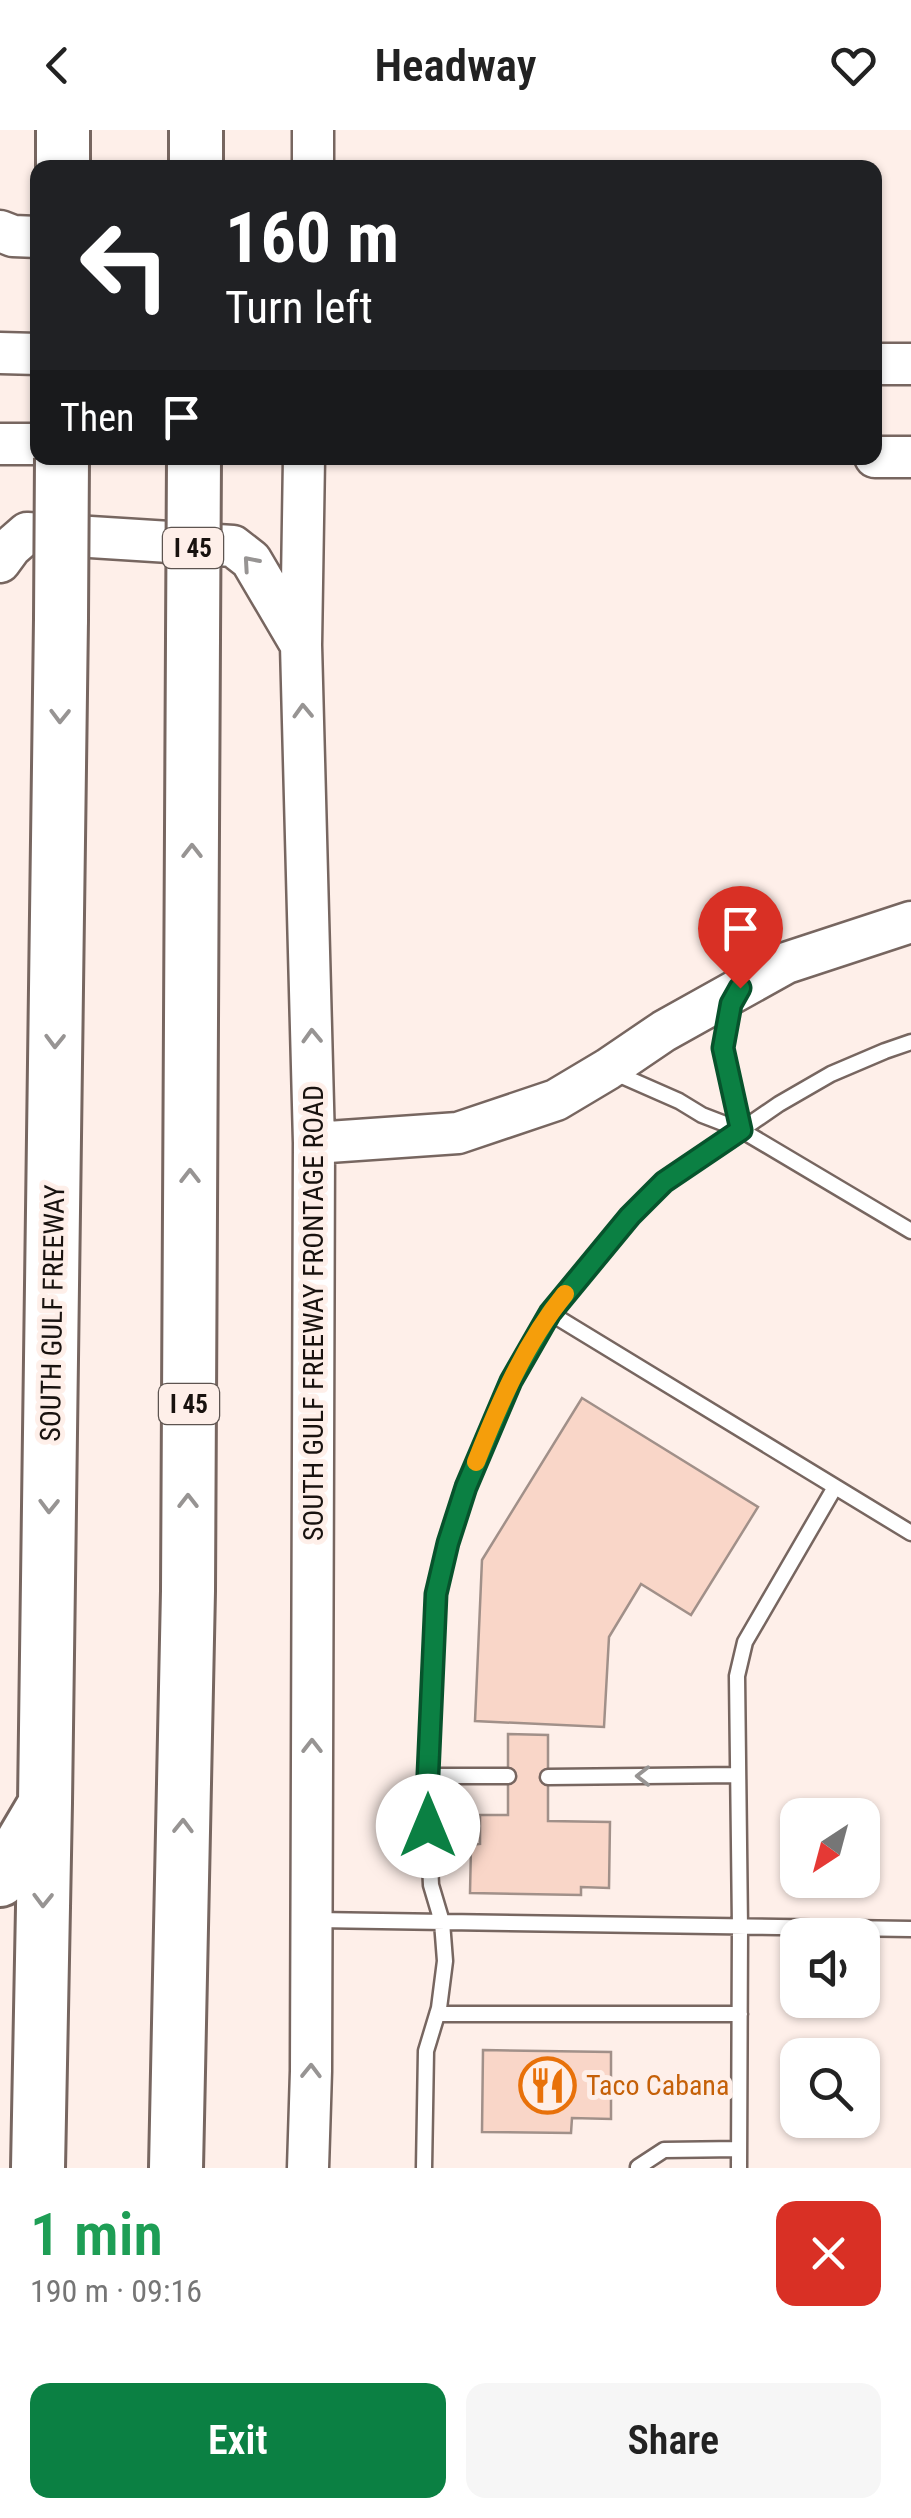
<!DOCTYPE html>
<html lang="en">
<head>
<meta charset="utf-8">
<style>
	body { margin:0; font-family:"Roboto Condensed",sans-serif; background:#f6f6f6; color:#222; height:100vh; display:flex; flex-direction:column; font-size:38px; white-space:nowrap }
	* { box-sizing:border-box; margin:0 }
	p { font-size:32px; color:#767676 }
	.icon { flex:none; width:55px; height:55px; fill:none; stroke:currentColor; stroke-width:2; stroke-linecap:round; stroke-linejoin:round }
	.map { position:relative; height:2038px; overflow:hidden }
	.sheet { display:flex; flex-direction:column; background:#fff; flex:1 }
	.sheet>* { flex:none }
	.hud { position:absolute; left:30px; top:30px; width:852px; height:305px; border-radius:20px; box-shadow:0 2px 8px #0004; background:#202124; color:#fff; overflow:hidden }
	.needle { width:65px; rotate:216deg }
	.fabs { position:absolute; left:780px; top:1668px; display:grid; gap:20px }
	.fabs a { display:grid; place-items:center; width:100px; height:100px; border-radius:20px; background:#fff; box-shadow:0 2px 8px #0004; font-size:50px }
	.pin { position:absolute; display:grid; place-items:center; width:85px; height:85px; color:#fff; margin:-102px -42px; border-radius:50% 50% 50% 0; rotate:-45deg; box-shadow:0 0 10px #0007 }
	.pin .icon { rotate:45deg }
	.me { position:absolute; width:110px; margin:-55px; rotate:0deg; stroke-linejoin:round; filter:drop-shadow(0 0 8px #0008) }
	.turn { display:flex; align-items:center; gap:35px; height:210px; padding:0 30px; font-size:45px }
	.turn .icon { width:130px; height:130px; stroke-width:2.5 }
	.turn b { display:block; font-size:70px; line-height:85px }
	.then { display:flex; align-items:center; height:95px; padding:0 30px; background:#0003; gap:20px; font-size:38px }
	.round { display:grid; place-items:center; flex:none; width:105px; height:105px; border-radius:20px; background:#f6f6f6 }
	.overview { display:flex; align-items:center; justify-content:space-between; height:170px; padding:0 30px }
	h1 { font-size:60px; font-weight:600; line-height:75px; color:#1e9e55 }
	.action { display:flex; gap:20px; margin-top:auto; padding:20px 30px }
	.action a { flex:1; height:115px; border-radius:20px; background:#0b8043; color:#fff; font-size:40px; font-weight:600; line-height:115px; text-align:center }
	.action a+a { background:#f6f6f6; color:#222 }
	header { display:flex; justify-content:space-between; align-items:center; height:130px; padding:0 30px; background:#fff; font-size:45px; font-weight:600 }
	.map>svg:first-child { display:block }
	.building { fill:#f9d6c8; stroke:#a19089; stroke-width:2.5 }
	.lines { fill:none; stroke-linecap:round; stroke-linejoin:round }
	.lane-casing { stroke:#776660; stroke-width:19 }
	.secondary-casing { stroke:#776660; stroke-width:45 }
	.highway-casing { stroke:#776660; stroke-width:58 }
	.lane { stroke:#fff; stroke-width:14 }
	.secondary { stroke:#fff; stroke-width:40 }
	.highway { stroke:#fff; stroke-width:52 }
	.highway-bridge-casing { stroke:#776660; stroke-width:58; stroke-linecap:butt }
	.highway-bridge { stroke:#fff; stroke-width:52 }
	.oneway { stroke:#979493 }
	.route-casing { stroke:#07532c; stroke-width:25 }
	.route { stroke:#0b8043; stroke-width:18 }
	.slow { stroke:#f59e0b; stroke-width:18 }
	.labels { text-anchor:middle; stroke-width:10; stroke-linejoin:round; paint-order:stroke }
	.shield { fill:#feefe9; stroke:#5d5450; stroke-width:2.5 }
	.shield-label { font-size:25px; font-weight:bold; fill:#18120f }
	.street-label { font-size:28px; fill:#18120f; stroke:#feefe9 }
	.food-label { font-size:28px; fill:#c56008; stroke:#feefe9; text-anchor:start }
</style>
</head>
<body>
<header><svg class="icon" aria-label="back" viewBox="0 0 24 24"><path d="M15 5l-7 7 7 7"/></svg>Headway<svg class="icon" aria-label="heart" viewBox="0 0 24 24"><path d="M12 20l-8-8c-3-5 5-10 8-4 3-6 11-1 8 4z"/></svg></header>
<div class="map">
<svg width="911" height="2038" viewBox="0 0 911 2038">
	<rect width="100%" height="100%" fill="#feefe9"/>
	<path class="building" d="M582,1268L758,1377L691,1485L641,1454L609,1507L604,1597L475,1591L482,1430Z
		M508,1604L548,1605V1691L610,1692L609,1758L581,1757V1765L470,1763L471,1715L480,1714V1685H508Z
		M483,1920L611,1922V1989L572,1988L571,2003L482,2002Z"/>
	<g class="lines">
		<defs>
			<path id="lane" d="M731,873L723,918L741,1000
				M613,942L679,971L702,985L741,1000L911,1101
				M550,1183L911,1403
				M428,1646H508
				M548,1647L738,1645
				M317,1790L911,1799
				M437,1884H740
				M638,2037L664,2020L739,2019
				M424,2038L426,1921L439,1878L445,1831L442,1792L431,1755L427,1667L436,1464L448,1413L483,1314L511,1251L550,1183L630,1086L664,1053L779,974L831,944L885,921L911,912
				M739,2038L740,1797L737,1546L745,1512L835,1357"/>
			<path id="secondary" d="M313,0V38
				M0,101L13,106L38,107
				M0,223L38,224
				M875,234H911
				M0,314H38
				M875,327H911
				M304,328L301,515L314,1013L311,1941L308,2038
				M0,432L11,417L27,403L233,416L251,430L301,515
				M314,1013L458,1003L556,970L608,939L664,901L786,833L911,792"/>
			<path id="highway" d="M63,38V0
				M196,38V0
				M0,1750L42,1679
				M38,2038L45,1673L61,489
				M176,2038L188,1461L193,509"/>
		</defs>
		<use href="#lane" class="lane-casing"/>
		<use href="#secondary" class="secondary-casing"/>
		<use href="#highway" class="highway-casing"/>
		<use href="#lane" class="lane"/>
		<use href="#secondary" class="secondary"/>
		<use href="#highway" class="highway"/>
		<defs>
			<path id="highway-bridge" d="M61,489L62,328
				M193,509L194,328"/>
		</defs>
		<use href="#highway-bridge" class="highway-bridge-casing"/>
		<use href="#highway-bridge" class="highway-bridge"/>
	</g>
	<defs><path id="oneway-chevron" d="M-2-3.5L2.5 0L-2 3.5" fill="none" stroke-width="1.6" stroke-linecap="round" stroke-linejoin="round" transform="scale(2.5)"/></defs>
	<g class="oneway">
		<use href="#oneway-chevron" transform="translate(250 433) rotate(-131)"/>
		<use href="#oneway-chevron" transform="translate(303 581) rotate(-92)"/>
		<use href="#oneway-chevron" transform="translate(60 586) rotate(91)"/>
		<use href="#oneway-chevron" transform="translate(192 721) rotate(-90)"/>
		<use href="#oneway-chevron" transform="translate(312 906) rotate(-92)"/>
		<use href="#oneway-chevron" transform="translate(55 911) rotate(91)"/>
		<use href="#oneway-chevron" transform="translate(190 1046) rotate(-90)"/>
		<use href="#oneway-chevron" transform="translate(188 1371) rotate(-90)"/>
		<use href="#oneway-chevron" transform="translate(49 1376) rotate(91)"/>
		<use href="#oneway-chevron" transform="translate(312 1616) rotate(-90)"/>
		<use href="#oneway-chevron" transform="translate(643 1646) rotate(180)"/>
		<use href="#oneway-chevron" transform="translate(183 1696) rotate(-89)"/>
		<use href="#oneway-chevron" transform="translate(43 1770) rotate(91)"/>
		<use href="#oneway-chevron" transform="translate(311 1941) rotate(-89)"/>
	</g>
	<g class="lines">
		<defs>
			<path id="route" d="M428,1696L427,1667L436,1464L448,1413L466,1357L511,1251L550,1183L630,1086L664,1052L741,1000L723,918L731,874L740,858"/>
		</defs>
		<use href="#route" class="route-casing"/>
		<use href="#route" class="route"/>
		<path class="slow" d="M476,1332C499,1274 525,1213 565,1164"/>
	</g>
	<defs>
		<symbol id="restaurant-ring" viewBox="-11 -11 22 22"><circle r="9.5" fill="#feefe9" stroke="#e8710a" stroke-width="1.5"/><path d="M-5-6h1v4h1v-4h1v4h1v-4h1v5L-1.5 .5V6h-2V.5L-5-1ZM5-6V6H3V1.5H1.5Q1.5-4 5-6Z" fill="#e8710a"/></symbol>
	</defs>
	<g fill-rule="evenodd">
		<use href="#restaurant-ring" x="516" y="1924" width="63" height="63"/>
	</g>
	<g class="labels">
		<g class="shield">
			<rect x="163" y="398" width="60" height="40" rx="8"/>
			<rect x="159" y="1254" width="60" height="40" rx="8"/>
		</g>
		<g class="shield-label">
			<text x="193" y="427">I 45</text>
			<text x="189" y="1283">I 45</text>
		</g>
		<g class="street-label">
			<text transform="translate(52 1183) rotate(-89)" y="10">SOUTH GULF FREEWAY</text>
			<text transform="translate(313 1183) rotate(-90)" y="10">SOUTH GULF FREEWAY FRONTAGE ROAD</text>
		</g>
		<g class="food-label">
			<text x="586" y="1965">Taco Cabana</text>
		</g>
	</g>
</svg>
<div class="fabs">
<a><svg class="needle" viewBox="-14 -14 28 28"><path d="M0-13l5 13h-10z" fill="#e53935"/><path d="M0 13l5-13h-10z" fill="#767676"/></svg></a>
<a><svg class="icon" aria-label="sound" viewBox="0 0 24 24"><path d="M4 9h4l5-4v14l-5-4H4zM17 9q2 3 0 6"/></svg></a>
<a><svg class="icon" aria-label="search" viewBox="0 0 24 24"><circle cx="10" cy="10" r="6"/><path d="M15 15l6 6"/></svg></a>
</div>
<div class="pin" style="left:740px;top:858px;background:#d93025"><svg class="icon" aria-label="arrive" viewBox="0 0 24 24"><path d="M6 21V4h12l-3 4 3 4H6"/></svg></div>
<svg class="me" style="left:428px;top:1696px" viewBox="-20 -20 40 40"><circle r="19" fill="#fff"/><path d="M0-13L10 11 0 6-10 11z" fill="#0b8043"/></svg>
<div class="hud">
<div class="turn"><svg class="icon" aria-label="left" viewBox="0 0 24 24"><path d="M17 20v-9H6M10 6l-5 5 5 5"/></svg><div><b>160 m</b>Turn left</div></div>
<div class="then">Then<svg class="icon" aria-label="arrive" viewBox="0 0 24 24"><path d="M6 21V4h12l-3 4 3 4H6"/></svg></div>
</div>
</div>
<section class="sheet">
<div class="overview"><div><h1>1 min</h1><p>190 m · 09:16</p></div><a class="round" style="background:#d93025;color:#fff"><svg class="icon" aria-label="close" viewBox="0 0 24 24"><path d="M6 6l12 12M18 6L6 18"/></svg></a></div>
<div class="action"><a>Exit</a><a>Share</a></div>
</section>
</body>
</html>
